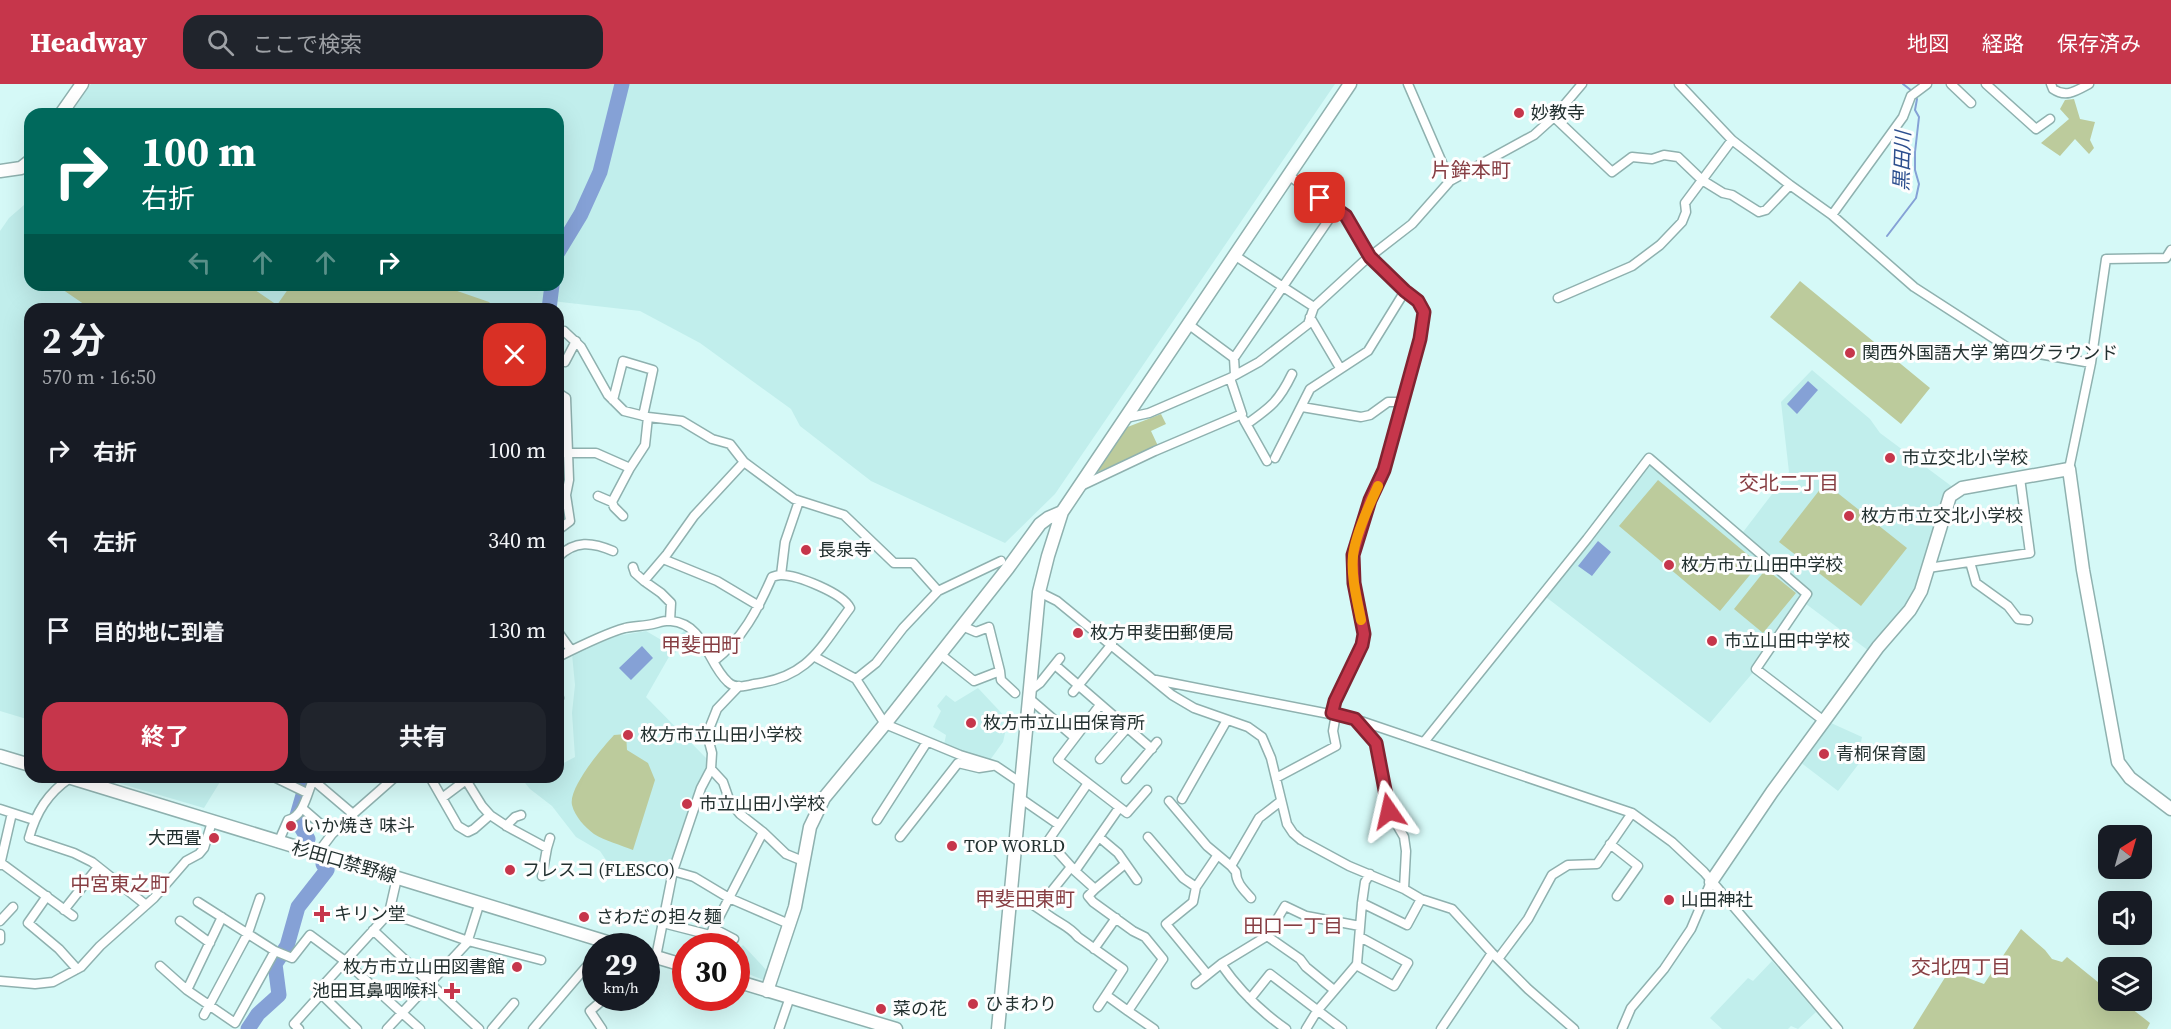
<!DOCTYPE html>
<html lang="ja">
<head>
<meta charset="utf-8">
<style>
	body { margin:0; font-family:"Source Serif 4","Noto Sans JP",serif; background:#20242c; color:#f1f3f6; height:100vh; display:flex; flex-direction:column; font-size:22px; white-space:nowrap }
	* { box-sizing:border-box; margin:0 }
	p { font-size:20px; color:#9ea1a6 }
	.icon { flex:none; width:33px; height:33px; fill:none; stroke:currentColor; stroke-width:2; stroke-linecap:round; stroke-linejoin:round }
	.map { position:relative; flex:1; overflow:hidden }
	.sheet { position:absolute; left:24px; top:219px; width:540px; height:480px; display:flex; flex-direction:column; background:#171b24; border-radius:18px; box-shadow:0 6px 24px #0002 }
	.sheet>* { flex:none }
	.guide { position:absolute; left:24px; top:24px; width:540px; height:183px; border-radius:18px; box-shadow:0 6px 24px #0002; background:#00695c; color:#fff; overflow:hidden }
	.needle { width:39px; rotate:37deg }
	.buttons { position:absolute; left:2098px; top:741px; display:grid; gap:12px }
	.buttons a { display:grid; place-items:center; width:54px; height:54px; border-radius:12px; background:#171b24; box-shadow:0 6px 24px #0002; font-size:30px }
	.speed { position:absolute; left:582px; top:849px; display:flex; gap:12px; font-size:30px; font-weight:700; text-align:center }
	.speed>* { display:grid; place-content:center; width:78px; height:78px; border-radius:50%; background:#171b24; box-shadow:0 6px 24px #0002; line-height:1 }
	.speed small { font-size:15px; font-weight:400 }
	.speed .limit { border:9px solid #d22; background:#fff; color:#111 }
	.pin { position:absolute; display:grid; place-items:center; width:51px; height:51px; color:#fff; margin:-26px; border-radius:12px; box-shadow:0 3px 9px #0006 }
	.me { position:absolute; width:66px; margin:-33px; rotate:349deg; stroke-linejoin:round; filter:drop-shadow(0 0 4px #0008) }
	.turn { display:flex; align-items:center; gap:21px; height:126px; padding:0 18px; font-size:27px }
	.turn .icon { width:78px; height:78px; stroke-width:2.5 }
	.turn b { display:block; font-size:42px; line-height:51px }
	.lanes { display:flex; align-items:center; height:57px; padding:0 18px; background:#0003; justify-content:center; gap:30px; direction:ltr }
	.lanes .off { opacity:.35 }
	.round { display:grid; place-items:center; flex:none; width:63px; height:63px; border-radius:18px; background:#20242c }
	.summary { display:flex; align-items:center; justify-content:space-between; height:102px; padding:0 18px }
	h1 { font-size:36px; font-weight:700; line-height:45px }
	.primary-button { display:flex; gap:12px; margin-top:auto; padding:12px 18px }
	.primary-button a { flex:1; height:69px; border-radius:18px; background:#c6364b; color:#fff; font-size:24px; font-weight:700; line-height:69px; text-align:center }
	.primary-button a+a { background:#20242c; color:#f1f3f6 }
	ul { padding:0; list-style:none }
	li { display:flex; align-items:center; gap:18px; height:90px; padding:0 18px }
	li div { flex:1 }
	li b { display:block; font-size:22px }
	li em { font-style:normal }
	header { display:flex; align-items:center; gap:36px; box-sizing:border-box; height:84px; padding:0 30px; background:#c6364b; color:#fff }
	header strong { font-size:28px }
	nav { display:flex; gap:33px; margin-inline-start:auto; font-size:21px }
	.search { width:420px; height:54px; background:#20242c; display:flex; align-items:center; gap:15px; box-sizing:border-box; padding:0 21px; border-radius:18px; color:#9ea1a6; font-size:22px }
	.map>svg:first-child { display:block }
	.built { fill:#c1eeec }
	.green { fill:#bccb9c }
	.water { fill:#85a1d6 }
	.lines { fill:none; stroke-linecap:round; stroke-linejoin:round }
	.stream { stroke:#85a1d6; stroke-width:2 }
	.river { stroke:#85a1d6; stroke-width:15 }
	.street-casing { stroke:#8fb1af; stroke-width:11 }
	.secondary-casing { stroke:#8fb1af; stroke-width:15 }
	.street { stroke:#fff; stroke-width:8 }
	.secondary { stroke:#fff; stroke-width:12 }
	.route-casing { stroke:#812331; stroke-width:15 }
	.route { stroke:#c6364b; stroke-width:10 }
	.slow { stroke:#f59e0b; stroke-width:10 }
	.poi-dot { fill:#c6364b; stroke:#fefefe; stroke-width:2 }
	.labels { text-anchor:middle; stroke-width:6; stroke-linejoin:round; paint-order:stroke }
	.poi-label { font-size:18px; fill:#22302f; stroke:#fefefe; text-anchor:start }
	.street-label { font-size:18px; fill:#22302f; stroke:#fefefe }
	.water-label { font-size:20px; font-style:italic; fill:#2c4e8e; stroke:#fefefe }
	.neighbourhood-label { font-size:20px; fill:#873e43; stroke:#fefefe }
</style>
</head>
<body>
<header>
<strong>Headway</strong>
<div class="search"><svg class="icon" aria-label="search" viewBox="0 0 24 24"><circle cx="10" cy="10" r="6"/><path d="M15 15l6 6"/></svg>ここで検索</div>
<nav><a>地図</a><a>経路</a><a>保存済み</a></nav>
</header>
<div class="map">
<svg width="2171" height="945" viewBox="0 0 2171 945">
	<rect width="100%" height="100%" fill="#d5f9f7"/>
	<path class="built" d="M91,0H1335L1055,410L1005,459L871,397L800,342L791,325L700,259L640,227L543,216L542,225H30V636L0,627V147L9,134L24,121L30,117V201H558V30H70Z
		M1812,286L1870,335L1880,349L1958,407L1921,507L1873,570L1802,517L1756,585L1710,639L1542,510L1649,374L1740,452L1789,388L1781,318Z
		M646,547L670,561L684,547L690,552L679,567L670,571L646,613L709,677L669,792L639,777L633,788L606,776L600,767L576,753L552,722L530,705L525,699L536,693H558V682L575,673L572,629L575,601L572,570L617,552Z
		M978,604L1008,636L1003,658L990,676L944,661L946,651L933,643L941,627L937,622L946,611L955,618Z
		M1831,639L1862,653L1860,663L1867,669L1838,707L1800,678Z
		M118,693H223L204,724L115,698Z
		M743,861L769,889L766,897L746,889L737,878L736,867Z
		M1772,877L1816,928L1798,945L1791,942L1788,945H1722L1710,934L1748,894L1753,897Z"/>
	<path class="green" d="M2074,15L2080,35L2095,38L2090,56L2094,64L2089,70L2075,55L2060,72L2041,59L2069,35L2060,25L2065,16Z
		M1800,197L1930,304L1901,340L1770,233Z
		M56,201H248L277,221L291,201H440L489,218L494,223V225H91Z
		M1161,330L1166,340L1151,347L1158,362L1093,390L1125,344Z
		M1658,396L1759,480L1720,527L1619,442Z
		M1825,399L1907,464L1861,522L1779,458Z
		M1766,485L1796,509L1763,549L1734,525Z
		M626,650L627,666L648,679L655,696L633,766C621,761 605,757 594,750C585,743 575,733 572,721C568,704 602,664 614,651Z
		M2021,845L2045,866L2052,875L2062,878L2067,873L2109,907V916L2122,917L2150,939L2147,945H1913L1949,887L1984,900Z"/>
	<path class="water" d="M1808,297L1818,306L1797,330L1787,320Z
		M1598,457L1611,468L1592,492L1578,482Z
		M642,562L653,574L631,596L619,584Z"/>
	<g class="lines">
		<path class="stream" d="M1903,0L1912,7
			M1887,152L1916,114L1919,100L1915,86V68L1919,33L1915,26L1917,15L1915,12"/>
		<path class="river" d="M558,168L581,130L600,88L622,0
			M549,225L552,201
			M304,693L303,711L296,735L308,755
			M248,945L258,930L279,911L275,880L287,862L298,823L327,786L323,780"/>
		<defs>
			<path id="street" d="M1408,0L1450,97
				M1679,0L1732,56L1790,101L1832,131L1914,203L2010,265L2091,279
				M1951,0L1971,19
				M1986,0L2036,45L2050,35
				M2051,0L2053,5C2066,14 2076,7 2089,0
				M1554,33L1612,88L1632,73L1652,75L1664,71L1678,73L1702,96L1723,109L1732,111L1759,128L1766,126L1790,101
				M1288,91L1346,132L1370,173L1405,207L1418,217L1424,228L1420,256L1385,386L1370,416L1353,471L1354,499L1364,550L1362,561L1341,604L1332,629
				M1832,131L1903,33L1911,12L1927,0
				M1234,171L1314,223
				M1558,214L1632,182L1660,161L1682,138L1686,128L1685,119L1732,56
				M1310,233L1340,284
				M1188,240L1234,274
				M564,247L581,263L608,311L624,327L648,333
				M565,278L576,257
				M1235,291L1234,274L1336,125
				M558,309L566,314L569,396L566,411L570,437L558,446
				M613,316L623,277L653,286L643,332
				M1302,323L1361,333L1370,331L1388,318H1403
				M1126,334L1149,329L1230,294L1259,278L1308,240L1314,223L1363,178L1412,140L1450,97L1534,51L1554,33L1582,0
				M1244,336L1267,377
				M1247,340C1271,323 1279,317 1292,290
				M558,369H596L630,384L645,361L648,333L682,337L712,355L730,360L744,378
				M1275,374L1310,305L1368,267L1405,207
				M2069,385L2091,279L2106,175L2166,174L2171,166
				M1081,402L1155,367L1242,330L1230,294
				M598,412L612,418
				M623,432L614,423L612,418L630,384
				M558,473C575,456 592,458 613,467
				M663,475L717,497L759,522
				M1970,478L1976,499L2008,522L2018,535L2028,536
				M633,483L635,489L644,497
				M1928,484L2030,469L2020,394
				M781,491L785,458L799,417
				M1039,508L1057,517L1172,611L1194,624L1248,643L1262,653L1271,674L1287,740L1293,749L1301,756L1349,782L1404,805L1421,815L1452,825L1492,869L1528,905L1574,945
				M670,537L671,519L661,509L644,497L667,470L694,432L744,378L794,415L844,431L894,479H913L938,507
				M558,548L571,566
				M940,570L974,597L1000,587L989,543L976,548L962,542
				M558,573C576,564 606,549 625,544C634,542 644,542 653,540C658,539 665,536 671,537C705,540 707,579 728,598C735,605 746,602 754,600C809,593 820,564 850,524C843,509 797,491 781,491C778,491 775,492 772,493C758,525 742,556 714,577
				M815,573L856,595L885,640L960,671L996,682L1021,699
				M1055,581L1152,665
				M1000,587L1001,596L1015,609
				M856,595L876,579L903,544L938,507L1001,477
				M1156,596L1355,635L1632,729L1672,758L1704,788L1838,945
				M1029,607L1040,599L1060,574
				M1073,608L1112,560
				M558,611L559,614
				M1030,615L1074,653
				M1100,621L1058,676L1127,729L1147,706
				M1355,635L1376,659L1389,727L1404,753L1406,767L1404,805
				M1424,658L1587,455L1649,374L1807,510L1756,585L1824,637
				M1100,675L1127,644
				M711,685L723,698L730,718L740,730L763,748L786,770L803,777
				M274,693L307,709
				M313,693V696L353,730
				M430,693L458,742L468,748L474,745L490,731L508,743L547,764L542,792
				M70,694C48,709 36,728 29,754L74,769L92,778L146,821
				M1276,694L1336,662L1333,647L1336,630
				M1126,695L1157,658
				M1088,699L1048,757L1075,787L1119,724
				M442,714L466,696L482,722L490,731
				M1020,714L1059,741
				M1182,715L1227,636
				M1169,717L1207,762L1231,782L1259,734L1281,717
				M302,724L332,750
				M0,725L34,736
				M877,736L927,658
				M506,742L515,733L521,731
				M900,753L958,679L979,684L992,682
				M1099,753L1118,769L1137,796
				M1148,753L1183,794L1196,803
				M278,759L288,736C304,732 307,709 313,696L317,693
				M1610,760L1638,782L1617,812
				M547,764L550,754
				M317,770L332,750L353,730L395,693
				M1,779L73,832
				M0,781L12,729
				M1231,782L1236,788C1236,799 1244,806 1251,814
				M673,787L694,793L729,814L789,840
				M1095,805L1125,780
				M1011,808C1027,816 1037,823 1051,833C1061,840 1070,843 1078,853L1123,885L1106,911L1128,927L1163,875L1145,853L1133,847L1093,818L1088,812L1095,805L1075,787
				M47,812L28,839L59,865L77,885
				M198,818L275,867L292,874L310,851L345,877L402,929L387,945
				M1362,819L1407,841L1421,815
				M1039,823L1071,783
				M64,826L98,783
				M389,829L468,857L541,876
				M0,837L13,823
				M180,837L210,859
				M663,839L710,851L763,748
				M713,844L734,855
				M373,846L479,945
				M0,850V856
				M1267,852L1285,822L1306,832L1360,842
				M1094,865L1116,834
				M656,873L673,787L701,704L711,685L712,669L707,650L717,625L739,602
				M1498,875L1528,835L1552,791L1568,781L1597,780L1632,729
				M1221,880C1239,906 1260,927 1286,945
				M1356,881L1394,902L1408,879L1360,853
				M160,882L187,906L235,939L275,867
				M1207,890L1166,840L1193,818L1196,803L1217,772
				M0,897L35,900L53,898L81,883L100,862L154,814L186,777L199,770L204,764L212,738
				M1196,900L1221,880L1267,852L1300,875L1306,883L1334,906
				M187,906L222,833
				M1250,915L1270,890L1342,945
				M1098,923L1106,911
				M1128,927L1154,945
				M204,931L248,849L260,814
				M299,945L294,940L321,910
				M357,945L318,907L389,829L397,794
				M420,945L402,929L467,859L480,818
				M492,945L514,919
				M533,945L592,876L596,869
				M602,945L590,927L605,914
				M779,945L790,913
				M1306,945L1317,927L1357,880L1362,819L1365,798L1370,790
				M1441,945L1492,869
				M1622,945L1631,924L1664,885L1691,845L1711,798"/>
			<path id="secondary" d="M61,30L82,0
				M0,87L21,84L30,77
				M0,672L30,681
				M68,693L620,862
				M1711,798L1772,708L1824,637L1878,563L1910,526L1921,507L1950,412L1962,404L2069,385L2083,486L2118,678L2130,694L2171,725
				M646,870L686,882
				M736,897L896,945
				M767,907L795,823L810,743L824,714L885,640L1008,484L1040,440L1048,434L1062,428
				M998,945L1039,508L1048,472L1062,428L1350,0"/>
		</defs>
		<use href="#street" class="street-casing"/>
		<use href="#secondary" class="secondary-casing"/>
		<use href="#street" class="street"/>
		<use href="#secondary" class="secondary"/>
	</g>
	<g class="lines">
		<defs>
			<path id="route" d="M1320,114L1346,132L1370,173L1405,207L1418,217L1424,228L1420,255L1384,386L1370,416L1353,471L1354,499L1364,550L1362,561L1335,617L1332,629L1355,635L1376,659L1389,727"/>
		</defs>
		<use href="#route" class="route-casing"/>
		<use href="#route" class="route"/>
		<path class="slow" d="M1361,536C1357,515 1351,493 1353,472C1355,453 1370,419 1378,402"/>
	</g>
	<g class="poi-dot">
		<circle cx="1519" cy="29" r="6"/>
		<circle cx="1850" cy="269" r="6"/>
		<circle cx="1890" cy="374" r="6"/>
		<circle cx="1849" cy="432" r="6"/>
		<circle cx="806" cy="466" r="6"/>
		<circle cx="1669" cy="481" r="6"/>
		<circle cx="1078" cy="549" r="6"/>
		<circle cx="1712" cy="557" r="6"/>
		<circle cx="971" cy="639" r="6"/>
		<circle cx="628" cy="651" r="6"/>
		<circle cx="1824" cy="670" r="6"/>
		<circle cx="687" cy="720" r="6"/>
		<circle cx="291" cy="742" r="6"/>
		<circle cx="214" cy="754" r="6"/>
		<circle cx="952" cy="762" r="6"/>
		<circle cx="510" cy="786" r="6"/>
		<circle cx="1669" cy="816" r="6"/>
		<path d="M319 821h6v6h6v6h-6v6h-6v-6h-6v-6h6z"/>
		<circle cx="584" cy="833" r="6"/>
		<circle cx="517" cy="883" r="6"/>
		<path d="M449 898h6v6h6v6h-6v6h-6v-6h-6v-6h6z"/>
		<circle cx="973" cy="920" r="6"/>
		<circle cx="881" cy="925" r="6"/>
	</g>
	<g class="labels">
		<g class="poi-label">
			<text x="1531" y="35">妙教寺</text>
			<text x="1862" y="275">関西外国語大学 第四グラウンド</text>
			<text x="1902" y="380">市立交北小学校</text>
			<text x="1861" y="438">枚方市立交北小学校</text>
			<text x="818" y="472">長泉寺</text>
			<text x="1681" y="487">枚方市立山田中学校</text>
			<text x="1090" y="555">枚方甲斐田郵便局</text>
			<text x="1724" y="563">市立山田中学校</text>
			<text x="983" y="645">枚方市立山田保育所</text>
			<text x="640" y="657">枚方市立山田小学校</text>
			<text x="1836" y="676">青桐保育園</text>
			<text x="699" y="726">市立山田小学校</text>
			<text x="303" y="748">いか焼き 味斗</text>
			<text x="202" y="760" text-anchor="end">大西畳</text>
			<text x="964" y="768">TOP WORLD</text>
			<text x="522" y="792">フレスコ (FLESCO)</text>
			<text x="1681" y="822">山田神社</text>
			<text x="334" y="836">キリン堂</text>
			<text x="596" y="839">さわだの担々麺</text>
			<text x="505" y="889" text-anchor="end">枚方市立山田図書館</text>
			<text x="438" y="913" text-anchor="end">池田耳鼻咽喉科</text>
			<text x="985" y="926">ひまわり</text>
			<text x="893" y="931">菜の花</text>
		</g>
		<g class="street-label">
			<text transform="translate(344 778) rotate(16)" y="6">杉田口禁野線</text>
		</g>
		<g class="water-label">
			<text transform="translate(1902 77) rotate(-88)" y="7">黒田川</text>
		</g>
		<g class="neighbourhood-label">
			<text x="1471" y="93">片鉾本町</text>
			<text x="1789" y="406">交北二丁目</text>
			<text x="701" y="568">甲斐田町</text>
			<text x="120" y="807">中宮東之町</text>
			<text x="1025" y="822">甲斐田東町</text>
			<text x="1293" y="849">田口一丁目</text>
			<text x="1961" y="890">交北四丁目</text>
		</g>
	</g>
</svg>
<div class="buttons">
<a><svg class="needle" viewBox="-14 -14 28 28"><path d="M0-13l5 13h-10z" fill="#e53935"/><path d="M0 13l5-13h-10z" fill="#9ea1a6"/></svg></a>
<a><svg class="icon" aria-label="sound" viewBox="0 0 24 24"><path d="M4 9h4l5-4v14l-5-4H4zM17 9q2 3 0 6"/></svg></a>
<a><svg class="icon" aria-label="layers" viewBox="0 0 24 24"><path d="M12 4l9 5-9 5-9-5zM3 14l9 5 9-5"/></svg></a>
</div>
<div class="speed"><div>29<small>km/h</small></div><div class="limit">30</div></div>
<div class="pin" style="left:1320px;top:114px;background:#d93025"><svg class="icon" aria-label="arrive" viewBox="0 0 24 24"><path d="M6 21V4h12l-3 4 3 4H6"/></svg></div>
<svg class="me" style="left:1389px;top:727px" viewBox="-20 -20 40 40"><path d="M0-17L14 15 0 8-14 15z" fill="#c6364b" stroke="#fff" stroke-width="4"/></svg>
<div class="guide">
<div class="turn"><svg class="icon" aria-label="right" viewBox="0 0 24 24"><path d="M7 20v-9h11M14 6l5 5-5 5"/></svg><div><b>100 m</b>右折</div></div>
<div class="lanes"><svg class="icon off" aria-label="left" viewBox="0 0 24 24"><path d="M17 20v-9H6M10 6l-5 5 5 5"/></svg><svg class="icon off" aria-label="ahead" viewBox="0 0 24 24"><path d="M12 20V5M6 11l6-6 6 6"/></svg><svg class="icon off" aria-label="ahead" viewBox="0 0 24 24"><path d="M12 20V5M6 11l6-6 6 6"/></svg><svg class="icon" aria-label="right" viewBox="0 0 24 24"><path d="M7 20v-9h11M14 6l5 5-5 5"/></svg></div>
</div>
<section class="sheet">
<div class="summary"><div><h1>2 分</h1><p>570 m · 16:50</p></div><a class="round" style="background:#d93025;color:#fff"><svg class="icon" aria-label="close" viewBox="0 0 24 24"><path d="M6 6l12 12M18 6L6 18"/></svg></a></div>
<ul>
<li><svg class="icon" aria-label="right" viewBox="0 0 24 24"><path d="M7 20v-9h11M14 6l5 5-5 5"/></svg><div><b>右折</b></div><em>100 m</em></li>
<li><svg class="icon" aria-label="left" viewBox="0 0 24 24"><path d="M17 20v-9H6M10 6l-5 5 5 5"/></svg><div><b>左折</b></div><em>340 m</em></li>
<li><svg class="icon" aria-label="arrive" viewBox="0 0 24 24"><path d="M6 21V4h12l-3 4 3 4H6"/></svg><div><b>目的地に到着</b></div><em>130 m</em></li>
</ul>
<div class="primary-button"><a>終了</a><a>共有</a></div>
</section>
</div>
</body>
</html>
